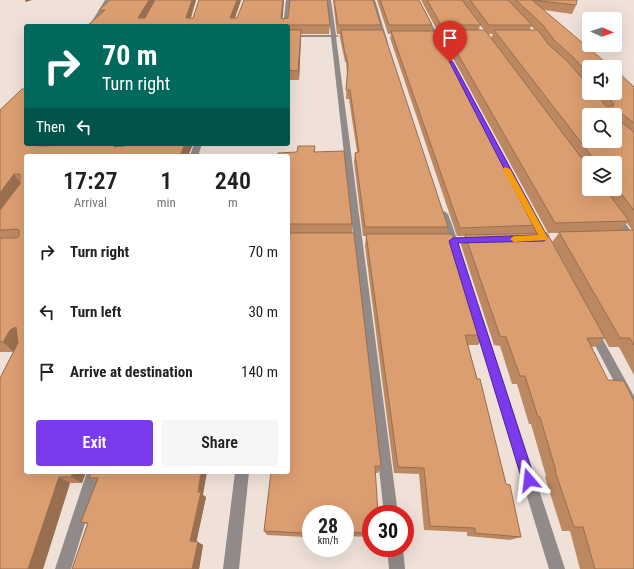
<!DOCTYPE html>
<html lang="en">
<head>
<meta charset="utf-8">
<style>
	body { margin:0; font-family:"Roboto Condensed",sans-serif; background:#f6f6f6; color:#222; height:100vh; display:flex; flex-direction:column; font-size:15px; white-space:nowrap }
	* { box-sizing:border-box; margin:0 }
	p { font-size:13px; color:#767676 }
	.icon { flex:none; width:22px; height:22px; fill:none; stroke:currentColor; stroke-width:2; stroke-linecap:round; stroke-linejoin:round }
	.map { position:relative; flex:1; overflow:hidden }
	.details { position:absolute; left:24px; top:154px; width:266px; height:320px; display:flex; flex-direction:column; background:#fff; border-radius:4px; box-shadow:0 4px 16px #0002 }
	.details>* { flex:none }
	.top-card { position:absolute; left:24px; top:24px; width:266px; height:122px; border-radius:4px; box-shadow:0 4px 16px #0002; background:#00695c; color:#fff; overflow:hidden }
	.needle { width:26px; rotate:92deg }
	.controls { position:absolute; left:582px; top:12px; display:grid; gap:8px }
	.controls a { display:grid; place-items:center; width:40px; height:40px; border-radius:4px; background:#fff; box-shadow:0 4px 16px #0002; font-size:20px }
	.speed { position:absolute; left:302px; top:505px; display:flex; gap:8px; font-size:20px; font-weight:700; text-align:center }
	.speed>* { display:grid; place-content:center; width:52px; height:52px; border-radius:50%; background:#fff; box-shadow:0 4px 16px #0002; line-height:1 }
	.speed small { font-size:10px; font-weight:400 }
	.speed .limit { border:6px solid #d22; background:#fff; color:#111 }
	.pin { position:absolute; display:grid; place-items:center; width:34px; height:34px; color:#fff; margin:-41px -17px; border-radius:50% 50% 50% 0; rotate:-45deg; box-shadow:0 0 4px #0007 }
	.pin .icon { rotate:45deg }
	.me { position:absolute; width:44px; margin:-22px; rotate:343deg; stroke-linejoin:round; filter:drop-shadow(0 0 3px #0008) }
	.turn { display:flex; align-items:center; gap:14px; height:84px; padding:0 12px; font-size:18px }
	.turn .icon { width:52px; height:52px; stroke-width:2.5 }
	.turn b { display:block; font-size:28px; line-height:34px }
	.then { display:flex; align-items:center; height:38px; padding:0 12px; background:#0003; gap:8px; font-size:15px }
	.eta { display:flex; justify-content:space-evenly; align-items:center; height:68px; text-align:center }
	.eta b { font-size:24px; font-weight:600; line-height:28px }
	.button { display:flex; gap:8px; margin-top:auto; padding:8px 12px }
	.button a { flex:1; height:46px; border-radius:4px; background:#7c3aed; color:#fff; font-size:16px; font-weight:600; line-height:46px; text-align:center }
	.button a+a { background:#f6f6f6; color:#222 }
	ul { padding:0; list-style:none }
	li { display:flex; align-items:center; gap:12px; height:60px; padding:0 12px }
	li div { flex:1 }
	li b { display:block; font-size:15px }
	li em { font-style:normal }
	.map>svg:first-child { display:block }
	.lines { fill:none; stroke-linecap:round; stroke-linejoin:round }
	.minor { fill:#918a88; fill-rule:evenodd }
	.wall { fill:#bc8861; fill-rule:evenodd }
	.shaded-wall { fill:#996f4f }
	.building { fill:#db9e71; stroke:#996f4f; fill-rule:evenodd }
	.route { fill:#7c3aed; stroke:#51269a }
	.slow { fill:#f59e0b }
</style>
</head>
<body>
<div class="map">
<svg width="634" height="569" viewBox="0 0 634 569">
	<rect width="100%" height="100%" fill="#efe1d8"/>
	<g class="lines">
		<path class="minor" d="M105,0H109L93,26H89Z
			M286,0H290L287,26H283Z
			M327,0H331L336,35L340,36L336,37L398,514H384L331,37H288V35H331Z
			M371,0H375L388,43L384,42Z
			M415,0H419L442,43L438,42Z
			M194,144H202L198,156H190Z
			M444,211L448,214L460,247L458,249L455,250L450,247L440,214Z
			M533,214L537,217L553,245L551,247L548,248L545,247L529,217Z
			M616,214L619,215L634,235V245L631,244L612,217Z
			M480,320L484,322L485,325L565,569H549L475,325L476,322Z
			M593,327L597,329L634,396V414L630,412L588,332L589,329Z
			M87,472H101L71,569H55Z
			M235,472H249L239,569H223Z
			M387,548H403L405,569H389Z"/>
	</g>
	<path class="wall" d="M196,0L191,18H193L199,0H241L235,18H237L284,0L282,19L330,25L329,34H301L299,80H290L288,92V26H87L101,13L99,10Z
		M333,0H373L381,25L380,30L448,227L446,234L485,335L478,345H468L521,537L510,540L467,536V532L424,530L419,474L394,473L365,246L366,236H363L354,162L355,153L357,152L349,99H346L347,75L346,62H345L340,38V34H337Z
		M377,0H419L432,25L431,31L541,225L536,233L575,285L552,242L559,233H548L442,38L443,34H439L421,0H577L576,5L572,14L544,10L589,67V93H615L634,87V375L619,347H609L604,338L594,347H592L634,569H580L570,531H562L545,477L546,476L531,424H529L517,384H512L500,346L494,345L461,245L465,236H457L390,38L391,34H388ZM480,25L484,30H479ZM531,26L535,30H530ZM488,34H493L491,38ZM589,163H615V189H589ZM627,223L632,230H621Z
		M26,88V144H124V146H125L126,144H193L188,156H26V472H86L82,483H70L43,569H0V378L13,352H0V110L22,89H25Z
		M315,146V152L352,224V233L381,466L378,473H376L371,514V537L345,536V514H311V534L305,533V537L267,535L264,531L271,474H255L254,472H288V156Z
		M91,472L203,495L206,497L196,542L203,545L199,569H72L87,524L81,522L97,482L89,478Z"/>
	<path class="shaded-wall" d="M25,0H32L26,2Z
		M149,0H155L142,26L138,18Z
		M192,0H196L188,26L186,18Z
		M237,0H241L232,26L230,18Z
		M283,0H284L282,26L281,17Z
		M301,30V38L299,80L298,71Z
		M289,70L290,80L288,92V79Z
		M38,144H53L45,155L38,146Z
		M115,144H124L120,156L114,147Z
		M185,144H193L188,156H180Z
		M14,174L22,185L0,215V193Z
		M16,327L26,336L14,352L3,342L10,330Z
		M73,472H86L82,483L71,477Z
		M201,472H207L203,495L206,497L196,544L190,541Z
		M59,477L70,483L43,569H28Z
		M198,542L203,545L199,569H192Z"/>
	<path class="building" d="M110,0H149L138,18H145L155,0H192L186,18H193L199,0H237L230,18H237L244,0H283L281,17L282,19L288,18L290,0H327L330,25H288L286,26H87L105,10H99Z
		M334,0H373L381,25H338Z
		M380,0H419L432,25H389Z
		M427,0H462L481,25H441Z
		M470,0H508L532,25H489Z
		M516,0H577L576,5L532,0L604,61H606L612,67H589V75L574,58L554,40L543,25Z
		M288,30H301L298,71L289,70L288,79Z
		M341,30H383L448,227H365L355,153L359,152L350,90H346L348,66L346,54H345Z
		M444,30H485L589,168V189H605L629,221L555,223Z
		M494,30H538L548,44L567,61L589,86V93H595L606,106H613L614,104L605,93H615V69L634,87V123L622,114H620L621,122L634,132V210L615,186V163H597ZM589,115H615V141H589Z
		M391,31H435L541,225L460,228Z
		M26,88V144H39L38,146H49L51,144H115L114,147L125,146L126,144H185L180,156H26V472H73L71,477H59L28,569H0V378L18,343L16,327L10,330L3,342H0V238H17L19,236V230L17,229L0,230V210L20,184V174H14L0,193V110L22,89H25Z
		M298,146H315L314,152L344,151L352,224H288V156H278V153L297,152Z
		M634,230V345L630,338H620L559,232Z
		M288,233H354L381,466H375L378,514H371V533L345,532V514H311V530H304V533L264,531L271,472H288Z
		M547,233L605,338H587L608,380L624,381L634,401V569H595L583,527H574L555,471H556L540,417H538L525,376H520L506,337L500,336L465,235Z
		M366,234H452L485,335H465L477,379H480L506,484L510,485L521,537L475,533V528L430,526L424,468L398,467Z
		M91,472H201L198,492H201L190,541L198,542L192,569H72L88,523L81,522L98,478H89Z"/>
	<path class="route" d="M449,61L453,62L548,238L544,241L458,243L535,480L533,484L529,486L524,484L522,480L449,241L453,238L538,235Z"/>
	<path class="slow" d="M505,167L510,169L548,238L547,240L514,242L510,239L514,236L538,235L503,169Z"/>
</svg>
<div class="controls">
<a><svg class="needle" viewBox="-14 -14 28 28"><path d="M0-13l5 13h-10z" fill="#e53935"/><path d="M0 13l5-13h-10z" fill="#767676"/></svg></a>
<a><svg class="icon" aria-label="sound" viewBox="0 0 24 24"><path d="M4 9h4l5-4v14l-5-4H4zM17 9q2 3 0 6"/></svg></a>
<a><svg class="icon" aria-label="search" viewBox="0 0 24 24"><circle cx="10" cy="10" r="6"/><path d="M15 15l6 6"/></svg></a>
<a><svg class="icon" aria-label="layers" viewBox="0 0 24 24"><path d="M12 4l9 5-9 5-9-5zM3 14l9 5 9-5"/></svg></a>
</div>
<div class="speed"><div>28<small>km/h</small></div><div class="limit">30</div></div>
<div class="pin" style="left:450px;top:62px;background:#d93025"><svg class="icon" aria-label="arrive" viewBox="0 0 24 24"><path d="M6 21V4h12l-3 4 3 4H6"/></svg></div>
<svg class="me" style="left:529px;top:480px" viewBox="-20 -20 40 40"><path d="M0-17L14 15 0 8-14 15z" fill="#7c3aed" stroke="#fff" stroke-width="4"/></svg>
<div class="top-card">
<div class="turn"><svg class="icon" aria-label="right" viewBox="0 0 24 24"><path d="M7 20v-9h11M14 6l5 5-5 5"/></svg><div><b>70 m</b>Turn right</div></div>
<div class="then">Then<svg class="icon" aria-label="left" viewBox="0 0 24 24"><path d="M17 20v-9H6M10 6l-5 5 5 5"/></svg></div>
</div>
<section class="details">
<div class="eta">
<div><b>17:27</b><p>Arrival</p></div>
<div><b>1</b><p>min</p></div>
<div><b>240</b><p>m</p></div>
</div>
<ul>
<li><svg class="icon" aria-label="right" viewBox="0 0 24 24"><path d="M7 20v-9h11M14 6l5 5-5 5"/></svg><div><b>Turn right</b></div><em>70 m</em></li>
<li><svg class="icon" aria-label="left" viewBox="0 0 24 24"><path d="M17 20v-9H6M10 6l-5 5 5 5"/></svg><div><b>Turn left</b></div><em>30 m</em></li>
<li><svg class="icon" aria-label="arrive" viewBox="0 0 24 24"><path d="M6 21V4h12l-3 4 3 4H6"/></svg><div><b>Arrive at destination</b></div><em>140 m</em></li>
</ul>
<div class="button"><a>Exit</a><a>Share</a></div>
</section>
</div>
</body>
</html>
